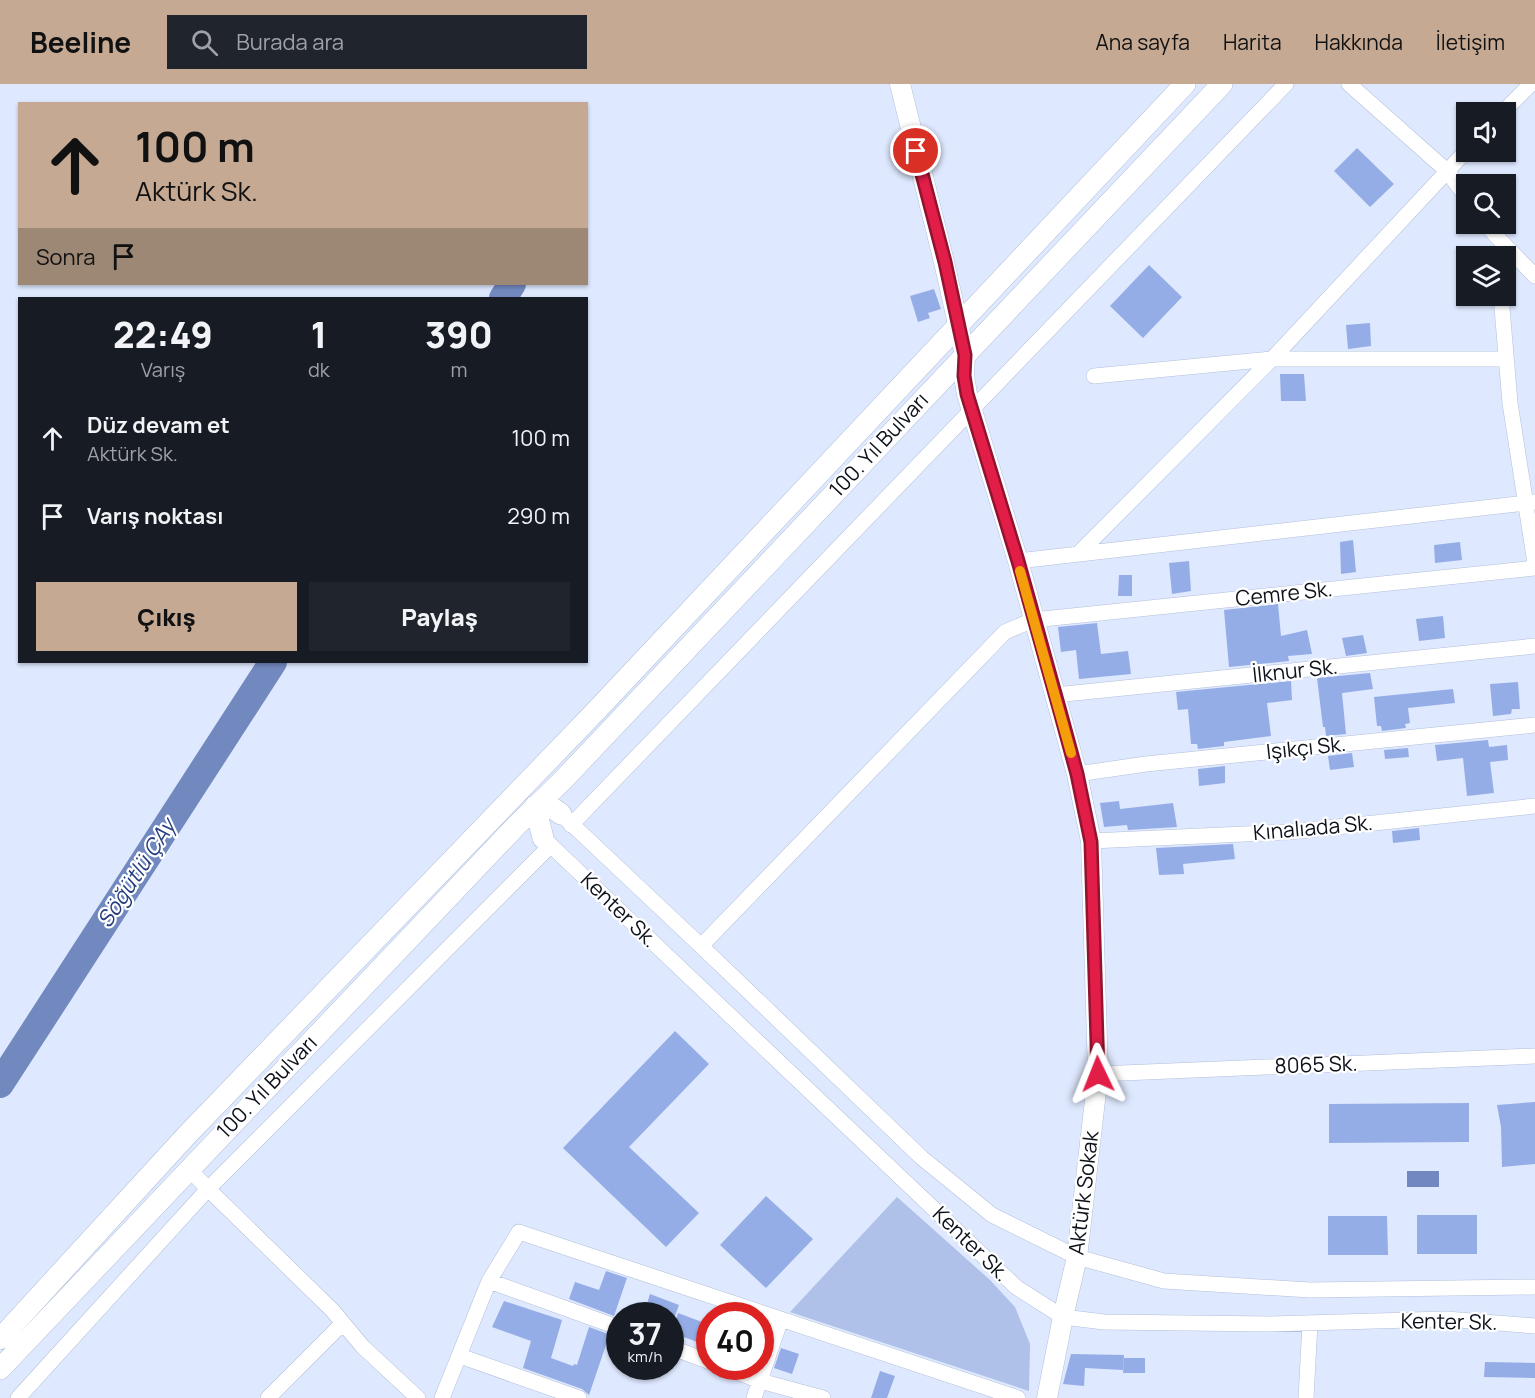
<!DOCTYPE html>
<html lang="tr">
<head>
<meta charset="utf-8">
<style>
	body { margin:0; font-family:Manrope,sans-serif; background:#20242c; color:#f1f3f6; height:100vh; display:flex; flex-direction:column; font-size:22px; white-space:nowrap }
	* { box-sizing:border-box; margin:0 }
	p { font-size:20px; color:#9ea1a6 }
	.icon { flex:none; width:33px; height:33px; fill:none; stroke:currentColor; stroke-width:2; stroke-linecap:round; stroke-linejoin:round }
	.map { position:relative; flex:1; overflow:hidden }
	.sheet { position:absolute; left:18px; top:213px; width:570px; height:366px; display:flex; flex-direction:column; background:#171b24; border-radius:0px; box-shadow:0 2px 4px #0004 }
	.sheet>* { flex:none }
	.hud { position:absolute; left:18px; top:18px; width:570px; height:183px; border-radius:0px; box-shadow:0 2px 4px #0004; background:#c5a993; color:#111; overflow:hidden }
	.fabs { position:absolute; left:1456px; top:18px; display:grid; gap:12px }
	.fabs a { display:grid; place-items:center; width:60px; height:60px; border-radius:0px; background:#171b24; box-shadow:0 2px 4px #0004; font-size:30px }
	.speed { position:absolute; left:606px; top:1218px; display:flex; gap:12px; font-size:30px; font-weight:700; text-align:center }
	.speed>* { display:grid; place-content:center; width:78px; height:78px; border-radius:50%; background:#171b24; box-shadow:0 2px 4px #0004; line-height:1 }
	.speed small { font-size:15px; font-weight:400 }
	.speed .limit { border:9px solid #d22; background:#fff; color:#111 }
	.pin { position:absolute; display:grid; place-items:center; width:51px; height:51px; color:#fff; margin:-26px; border:3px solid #fff; border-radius:50%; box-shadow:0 2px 6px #0007 }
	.me { position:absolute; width:66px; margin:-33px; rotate:358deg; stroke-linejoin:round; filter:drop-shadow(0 0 4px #0008) }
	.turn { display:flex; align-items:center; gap:21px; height:126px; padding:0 18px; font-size:27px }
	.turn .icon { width:78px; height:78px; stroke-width:2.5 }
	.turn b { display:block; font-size:42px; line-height:51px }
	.then { display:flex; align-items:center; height:57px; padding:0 18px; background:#0003; gap:12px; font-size:22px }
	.eta { display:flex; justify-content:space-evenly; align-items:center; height:102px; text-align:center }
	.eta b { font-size:36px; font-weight:800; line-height:42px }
	.button { display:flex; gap:12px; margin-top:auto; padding:12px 18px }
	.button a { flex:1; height:69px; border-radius:0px; background:#c5a993; color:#111; font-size:24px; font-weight:800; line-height:69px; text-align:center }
	.button a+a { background:#20242c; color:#f1f3f6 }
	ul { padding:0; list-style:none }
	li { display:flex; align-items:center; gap:18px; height:78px; padding:0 18px }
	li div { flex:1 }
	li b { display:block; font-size:22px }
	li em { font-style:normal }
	header { display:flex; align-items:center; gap:36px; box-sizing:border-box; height:84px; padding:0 30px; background:#c5a993; color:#111 }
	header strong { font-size:28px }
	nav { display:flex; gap:33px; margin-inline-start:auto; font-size:21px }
	.search { width:420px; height:54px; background:#20242c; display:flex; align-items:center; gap:15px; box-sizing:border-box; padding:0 21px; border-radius:0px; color:#9ea1a6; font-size:22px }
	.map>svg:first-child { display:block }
	.green { fill:#afc1e8 }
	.water { fill:#7289bf }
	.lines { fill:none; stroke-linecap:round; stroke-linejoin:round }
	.river { stroke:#7289bf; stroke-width:28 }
	.building { fill:#95ade6 }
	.minor-casing { stroke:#b3c0da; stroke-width:16 }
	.tertiary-casing { stroke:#b3c0da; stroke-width:21 }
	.secondary-casing { stroke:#b3c0da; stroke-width:22 }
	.minor { stroke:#fff; stroke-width:15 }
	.tertiary { stroke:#fff; stroke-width:20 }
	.secondary { stroke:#fff; stroke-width:21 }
	.route-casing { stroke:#92132f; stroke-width:15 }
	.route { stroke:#e11d48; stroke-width:10 }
	.slow { stroke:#f59e0b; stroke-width:10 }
	.labels { text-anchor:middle; stroke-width:4.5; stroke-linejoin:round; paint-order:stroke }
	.street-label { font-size:21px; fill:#0d111a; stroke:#fff }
	.water-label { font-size:22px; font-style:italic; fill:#263e80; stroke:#fff }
</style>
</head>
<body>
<header>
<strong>Beeline</strong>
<div class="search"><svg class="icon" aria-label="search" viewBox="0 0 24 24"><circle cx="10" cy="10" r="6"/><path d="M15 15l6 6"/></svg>Burada ara</div>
<nav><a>Ana sayfa</a><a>Harita</a><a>Hakkında</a><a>İletişim</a></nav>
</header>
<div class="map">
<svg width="1535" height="1314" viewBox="0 0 1535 1314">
	<rect width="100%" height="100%" fill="#dee8fe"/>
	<path class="green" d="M897,1113L990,1196L1015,1223L1030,1260L1029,1307L790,1228Z"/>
	<path class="water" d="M1407,1087H1439V1103H1407Z"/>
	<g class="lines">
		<path class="river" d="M503,214L512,200
			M0,1000L273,578"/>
	</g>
	<path class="building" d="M1357,64L1394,100L1370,123L1334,87Z
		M1149,181L1182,213L1143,254L1110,222Z
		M934,205L941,225L928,229L930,234L918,238L910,212Z
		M1370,239L1371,262L1348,265L1346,241Z
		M1280,290H1304L1306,317H1281Z
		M1353,456L1356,488L1341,490L1340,458Z
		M1460,458L1462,476L1435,479L1434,461Z
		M1189,477L1191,507L1172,510L1169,479Z
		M1119,491H1132V512H1118Z
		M1278,520L1281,552L1307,546L1312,570L1288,572L1289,577L1229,583L1224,526Z
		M1443,532L1445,554L1419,557L1416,535Z
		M1097,539L1101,570L1128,567L1131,590L1079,595L1076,566L1061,568L1058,543Z
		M1363,551L1367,569L1346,572L1342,554Z
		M1370,589L1373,605L1342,609L1346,650L1326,652L1325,643H1323L1317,594Z
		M1291,597L1292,616L1267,619L1271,652L1224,658V662L1198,665L1197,660H1191L1188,625L1178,626L1176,608Z
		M1518,598L1520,625H1512L1511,630L1493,632L1490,600Z
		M1453,605L1455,619L1408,624L1410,639L1405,640L1406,644L1382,647L1381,642H1377L1374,613Z
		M1488,656L1489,663L1507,661L1508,676L1490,678L1494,709L1467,712L1463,674L1437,677L1435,661Z
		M1408,664L1409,673L1385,675L1384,666Z
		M1352,669L1354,683L1330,686L1328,672Z
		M1225,682V699L1199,702L1198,685Z
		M1119,717L1120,725L1173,719L1177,743L1128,746L1127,741L1104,743L1100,719Z
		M1419,744L1420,756L1393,759L1392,747Z
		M1233,760L1235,775L1183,780L1184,790L1159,791L1156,764Z
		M675,947L709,980L629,1063L699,1129L666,1163L563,1064Z
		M1535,1018V1080L1502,1083L1501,1043L1497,1021Z
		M1469,1019V1058L1329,1059V1020Z
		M766,1112L813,1155L766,1204L720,1161Z
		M1417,1131H1477V1170H1417Z
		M1328,1132H1387L1388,1171H1328Z
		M606,1187L627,1194L614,1232L569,1215L575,1198L599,1206Z
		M650,1210L679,1221L675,1232H643Z
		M504,1217L562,1236L551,1274L573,1282L574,1280L577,1281L589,1243L608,1250L609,1252L589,1311L582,1305L523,1284L531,1257L492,1243Z
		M678,1229L710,1241V1263L684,1253V1255L671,1251Z
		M781,1264L799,1270L792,1290L774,1284Z
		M1071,1270L1124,1271L1123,1286L1085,1284L1084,1302L1063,1300Z
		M1124,1274H1145V1289H1123Z
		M1485,1278L1535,1279V1294L1484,1293Z
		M880,1287L895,1292L887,1314H871Z"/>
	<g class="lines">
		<defs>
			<path id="minor" d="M1349,0L1447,87L1467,114
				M1503,28L1531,0
				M1486,140L1496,152L1535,192
				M1501,212L1510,319L1535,479
				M1094,292L1272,275H1506
				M1078,470L1272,275L1467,66
				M1018,477L1535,418
				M1055,611L1535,562
				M1077,690L1146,680L1535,641
				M561,730L701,862L922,1074L992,1131L1077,1173L1164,1197L1310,1206L1535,1203
				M571,741L1286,0
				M543,754L1016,1203L1063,1233L1104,1238L1270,1240L1446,1235L1535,1242
				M1091,757L1289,748L1535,722
				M701,862L1005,548L1033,536L1535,484
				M1098,990L1535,972
				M189,1085L208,1105L332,1226L363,1263L418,1314
				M489,1197L519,1148L1018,1314
				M670,1263L710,1278
				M460,1272L579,1314
				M722,1282L760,1297L823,1314
				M18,1314L208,1105L551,761
				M268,1314L343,1239
				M442,1314L489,1197L620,1244
				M754,1314L781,1235
				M1306,1314L1310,1239"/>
			<path id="tertiary" d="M900,0L944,178L965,271L964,292L967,310L1018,477L1077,690L1091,757L1098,990L1077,1173L1063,1233L1047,1314"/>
			<path id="secondary" d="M535,722L543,754
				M535,722L554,725L561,730
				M0,1255L186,1052L594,629L1185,0
				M0,1285L516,742L564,695L1222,0"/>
		</defs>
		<use href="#minor" class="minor-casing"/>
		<use href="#tertiary" class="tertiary-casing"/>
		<use href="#secondary" class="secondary-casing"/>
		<use href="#minor" class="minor"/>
		<use href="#tertiary" class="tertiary"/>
		<use href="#secondary" class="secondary"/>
	</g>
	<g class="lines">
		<defs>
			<path id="route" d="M916,67L945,178L965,271L964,292L967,310L1018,477L1061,631L1077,690L1091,758L1098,990"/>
		</defs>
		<use href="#route" class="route-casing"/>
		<use href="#route" class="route"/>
		<path class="slow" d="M1020,487L1071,669"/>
	</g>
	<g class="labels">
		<g class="street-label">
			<text transform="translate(879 361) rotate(-47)" y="7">100. Yıl Bulvarı</text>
			<text transform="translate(1284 510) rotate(-6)" y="7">Cemre Sk.</text>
			<text transform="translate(1295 587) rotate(-6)" y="7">İlknur Sk.</text>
			<text transform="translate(1306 664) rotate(-6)" y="7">Işıkçı Sk.</text>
			<text transform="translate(1313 744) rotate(-5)" y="7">Kınalıada Sk.</text>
			<text transform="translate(619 826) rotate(44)" y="7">Kenter Sk.</text>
			<text transform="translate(1316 981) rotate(-2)" y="7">8065 Sk.</text>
			<text transform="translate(267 1003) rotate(-46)" y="7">100. Yıl Bulvarı</text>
			<text transform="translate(1084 1109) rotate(-83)" y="7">Aktürk Sokak</text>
			<text transform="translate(971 1160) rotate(44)" y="7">Kenter Sk.</text>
			<text transform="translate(1449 1238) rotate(1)" y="7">Kenter Sk.</text>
		</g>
		<g class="water-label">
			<text transform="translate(136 789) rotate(-57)" y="8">Söğütlü ÇAy</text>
		</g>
	</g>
</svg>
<div class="fabs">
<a><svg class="icon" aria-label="sound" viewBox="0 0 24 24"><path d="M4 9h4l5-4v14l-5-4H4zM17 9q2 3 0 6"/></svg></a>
<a><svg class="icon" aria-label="search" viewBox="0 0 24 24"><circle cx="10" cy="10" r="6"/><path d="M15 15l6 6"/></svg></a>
<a><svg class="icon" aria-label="layers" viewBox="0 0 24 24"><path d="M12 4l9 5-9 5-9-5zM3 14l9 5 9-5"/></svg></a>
</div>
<div class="speed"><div>37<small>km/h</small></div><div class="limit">40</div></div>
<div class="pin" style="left:916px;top:67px;background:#d93025"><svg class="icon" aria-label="arrive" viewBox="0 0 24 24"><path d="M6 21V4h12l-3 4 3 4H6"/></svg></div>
<svg class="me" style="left:1098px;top:990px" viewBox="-20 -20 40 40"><path d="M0-17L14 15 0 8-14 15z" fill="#e11d48" stroke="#fff" stroke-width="4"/></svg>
<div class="hud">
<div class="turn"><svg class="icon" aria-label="ahead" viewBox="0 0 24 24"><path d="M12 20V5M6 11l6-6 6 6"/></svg><div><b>100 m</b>Aktürk Sk.</div></div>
<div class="then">Sonra<svg class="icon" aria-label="arrive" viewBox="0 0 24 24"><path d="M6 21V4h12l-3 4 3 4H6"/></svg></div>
</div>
<section class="sheet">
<div class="eta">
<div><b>22:49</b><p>Varış</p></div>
<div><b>1</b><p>dk</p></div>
<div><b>390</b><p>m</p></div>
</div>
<ul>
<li><svg class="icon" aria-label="ahead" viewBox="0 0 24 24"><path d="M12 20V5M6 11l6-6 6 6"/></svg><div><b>Düz devam et</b><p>Aktürk Sk.</p></div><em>100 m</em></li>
<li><svg class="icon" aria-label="arrive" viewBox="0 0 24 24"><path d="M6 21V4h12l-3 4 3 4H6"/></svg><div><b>Varış noktası</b></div><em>290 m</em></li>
</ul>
<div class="button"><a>Çıkış</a><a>Paylaş</a></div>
</section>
</div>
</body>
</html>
